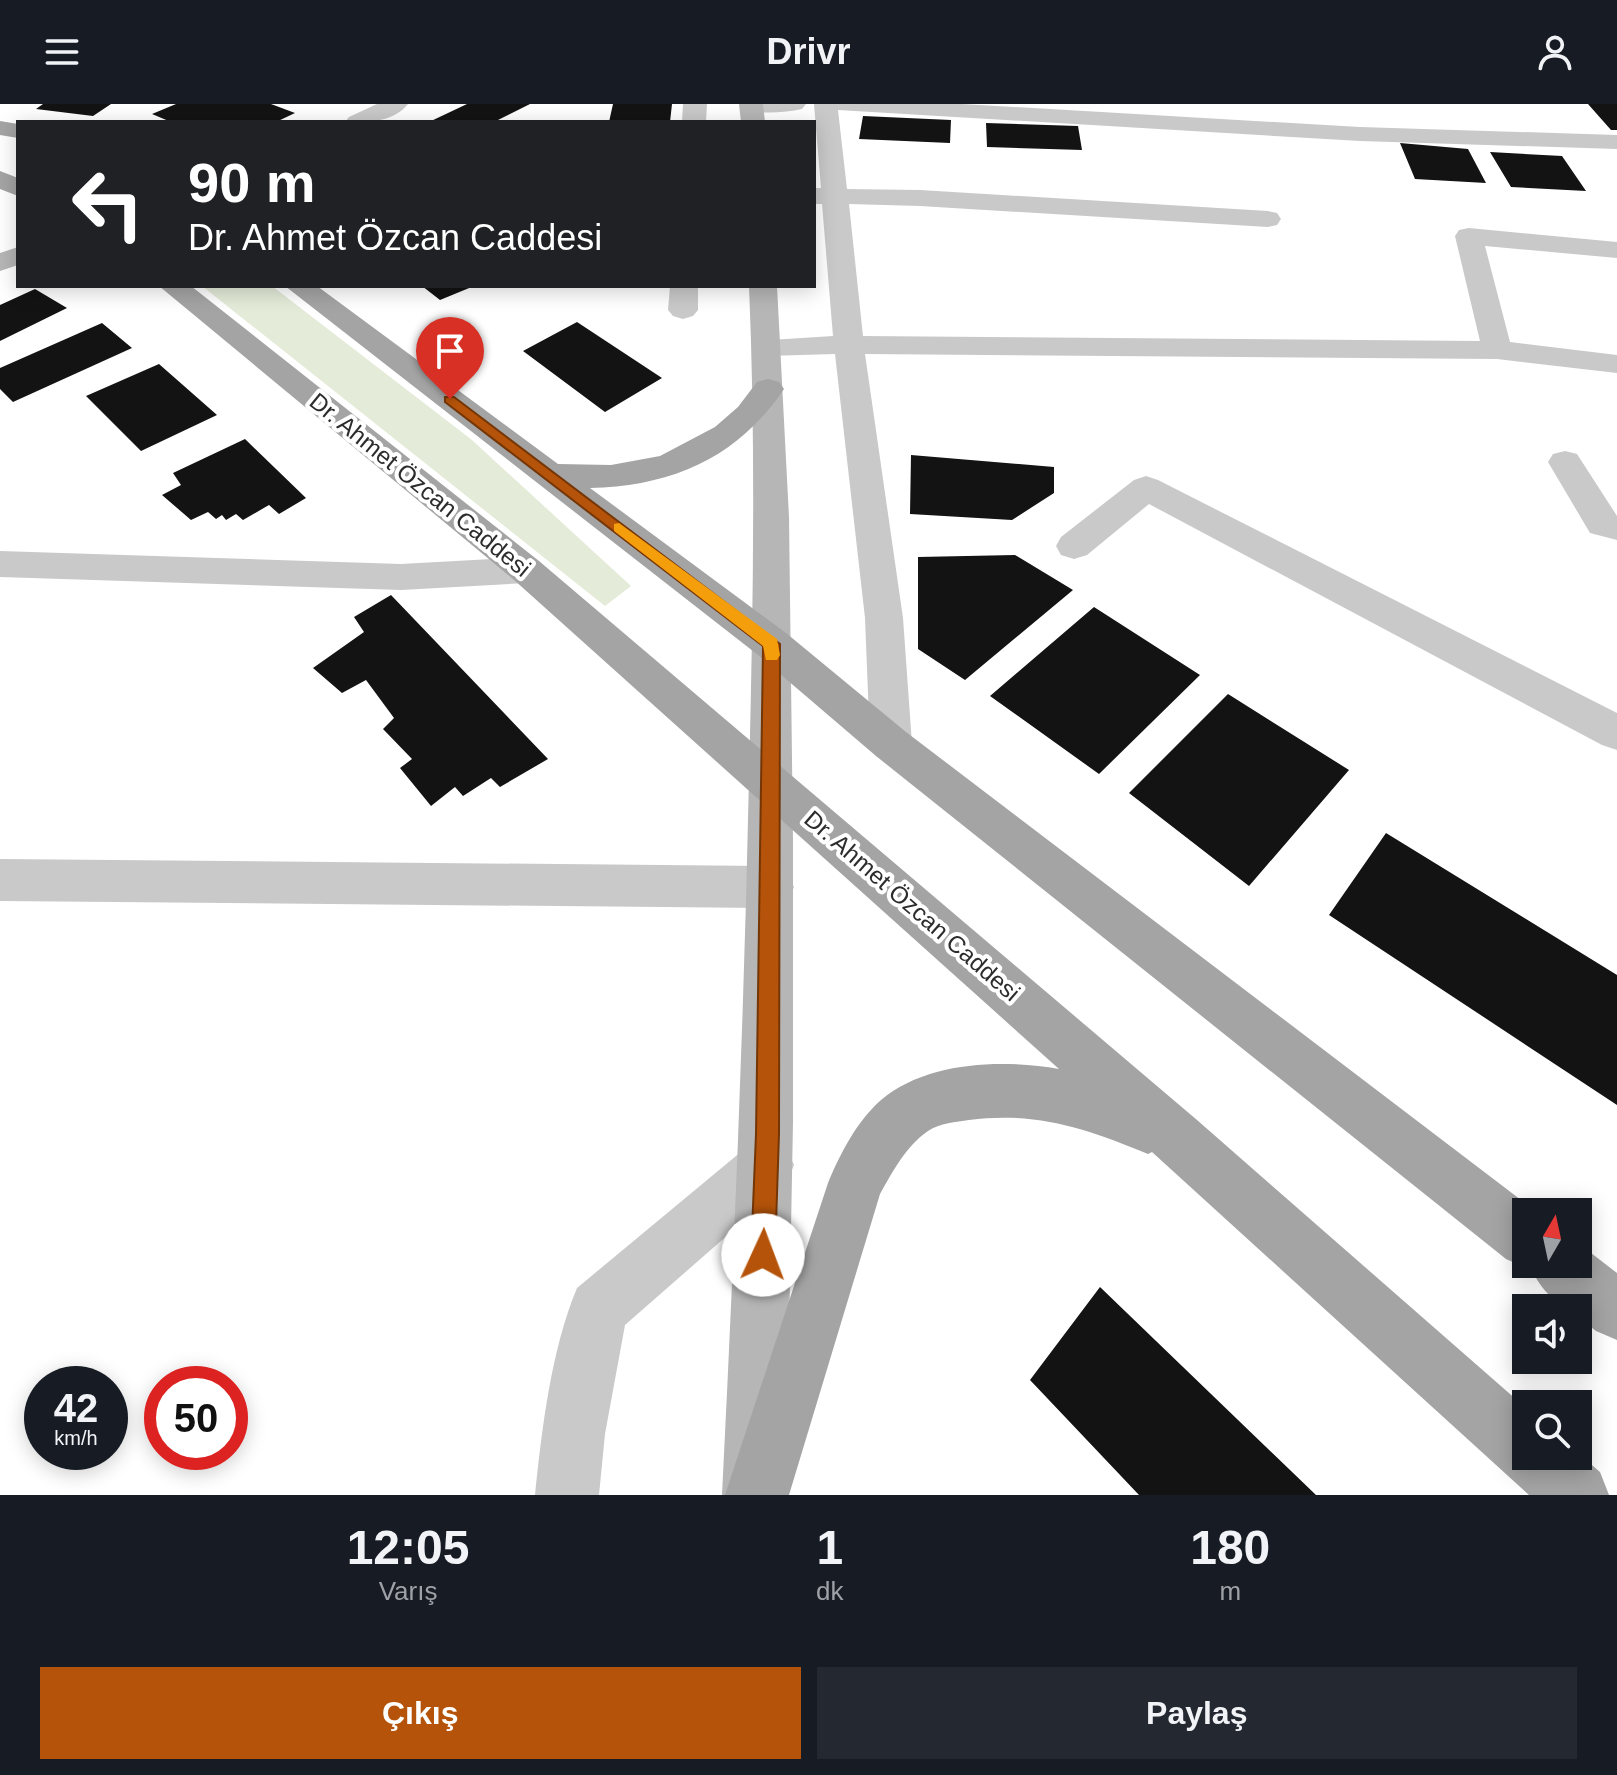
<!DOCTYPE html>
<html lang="tr">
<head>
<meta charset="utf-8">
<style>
	body { margin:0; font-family:Arial,sans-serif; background:#242831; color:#f1f3f6; height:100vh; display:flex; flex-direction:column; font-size:30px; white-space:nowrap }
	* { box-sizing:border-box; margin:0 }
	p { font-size:26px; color:#9ea1a6 }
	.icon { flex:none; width:44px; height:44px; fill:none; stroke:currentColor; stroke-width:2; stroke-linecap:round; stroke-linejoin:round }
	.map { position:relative; height:1391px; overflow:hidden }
	.panel { display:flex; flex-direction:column; background:#171b24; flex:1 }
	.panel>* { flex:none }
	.top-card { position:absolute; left:16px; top:16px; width:800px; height:168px; border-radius:0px; box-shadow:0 4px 20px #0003; background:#202124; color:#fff; overflow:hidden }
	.needle { width:52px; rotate:9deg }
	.controls { position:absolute; left:1512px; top:1094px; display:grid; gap:16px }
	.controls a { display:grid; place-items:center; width:80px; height:80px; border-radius:0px; background:#171b24; box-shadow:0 4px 20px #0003; font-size:40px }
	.speed { position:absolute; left:24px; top:1262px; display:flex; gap:16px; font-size:40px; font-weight:700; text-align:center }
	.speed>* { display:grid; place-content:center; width:104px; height:104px; border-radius:50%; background:#171b24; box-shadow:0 4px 20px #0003; line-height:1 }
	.speed small { font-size:20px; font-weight:400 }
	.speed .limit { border:12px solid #d22; background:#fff; color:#111 }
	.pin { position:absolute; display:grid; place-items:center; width:68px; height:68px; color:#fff; margin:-82px -34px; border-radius:50% 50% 50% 0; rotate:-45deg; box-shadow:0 0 8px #0007 }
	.pin .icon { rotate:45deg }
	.me { position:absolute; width:88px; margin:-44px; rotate:2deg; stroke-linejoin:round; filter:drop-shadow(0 0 6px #0008) }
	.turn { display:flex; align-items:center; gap:28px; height:168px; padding:0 40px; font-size:36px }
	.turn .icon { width:104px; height:104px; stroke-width:2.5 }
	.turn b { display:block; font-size:56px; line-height:68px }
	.eta { display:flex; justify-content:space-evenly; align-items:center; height:136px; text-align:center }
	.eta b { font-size:48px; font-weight:700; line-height:56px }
	.button { display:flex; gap:16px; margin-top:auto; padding:16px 40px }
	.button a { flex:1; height:92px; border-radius:0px; background:#b45309; color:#fff; font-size:32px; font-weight:700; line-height:92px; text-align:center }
	.button a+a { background:#242831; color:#f1f3f6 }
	header { display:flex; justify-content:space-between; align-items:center; height:104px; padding:0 40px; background:#171b24; font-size:36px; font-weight:700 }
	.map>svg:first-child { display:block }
	.green { fill:#e4ebd8 }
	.building { fill:#131313 }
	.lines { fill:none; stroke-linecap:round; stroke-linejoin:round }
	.street { fill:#c9c9c9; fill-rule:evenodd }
	.secondary { fill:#b6b6b6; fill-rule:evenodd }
	.primary { fill:#a4a4a4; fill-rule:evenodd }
	.route { fill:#b45309; stroke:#753606; stroke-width:2 }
	.slow { fill:#f59e0b }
	.labels { text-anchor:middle; stroke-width:8; stroke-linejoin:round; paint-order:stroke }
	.street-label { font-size:24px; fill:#2c2c2c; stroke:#fff }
</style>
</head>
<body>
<header><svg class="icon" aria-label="menu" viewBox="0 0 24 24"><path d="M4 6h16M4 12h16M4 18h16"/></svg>Drivr<svg class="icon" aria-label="person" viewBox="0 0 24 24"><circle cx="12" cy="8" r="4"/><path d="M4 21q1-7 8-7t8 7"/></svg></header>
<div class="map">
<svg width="1617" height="1391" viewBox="0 0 1617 1391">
	<rect width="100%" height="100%" fill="#fff"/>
	<path class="green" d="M202,182H272L472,336L631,482L605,502Z"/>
	<path class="building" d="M43,0H111L93,12L36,5Z
		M176,0H271L295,9L276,18H171L152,10Z
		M467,0H530L494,18H429Z
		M613,0H672L670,18H609Z
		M1588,0H1617V26H1611Z
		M863,12L951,16L950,39L859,35Z
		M986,19L1078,22L1082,46L987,43Z
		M1400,39L1468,45L1486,79L1415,75Z
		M1490,48L1562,52L1586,87L1511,83Z
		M422,182H474L440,196Z
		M35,185L67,204L0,237V201Z
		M577,218L662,274L605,308L523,247Z
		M102,219L132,244L13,298L0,285V264Z
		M159,260L217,311L141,347L86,292Z
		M245,335L306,394L279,410L269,401L243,416L236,410L226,416L222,411L216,415L208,408L191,416L162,391L181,381L173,369Z
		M911,351L1054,363V389L1012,416L910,410Z
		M1015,451L1073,486L965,576L918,545V453Z
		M391,491L548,655L500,683L491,674L463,692L455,683L431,702L400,664L412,655L383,625L394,614L366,576L342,589L313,564L364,528L354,513Z
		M1094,503L1200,571L1099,670L990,592Z
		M1228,590L1349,666L1249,782L1129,689Z
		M1386,729L1617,871V1001L1329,811Z
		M1100,1183L1316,1391H1139L1030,1276Z"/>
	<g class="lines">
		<path class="street" d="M377,0H408C393,19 367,18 345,18L349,13Z
			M683,0H707L706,18H682Z
			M741,0H806L802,5C785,9 761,10 744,6Z
			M814,0H962L1360,23L1617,31V45L1360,37L838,6L847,85L920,86L1268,107L1277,109L1281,115L1277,121L1268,123L920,102L849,100L863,232L1480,237L1455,132L1459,126L1469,124L1617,138V154L1485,142L1510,238L1617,251V269L1497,255L865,250L903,514L912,640L906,652L891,657L876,652L870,640L865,514L835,250L767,252L756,249L752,243L756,237L833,232L822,100H814V84H821Z
			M670,182H698V206L693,212L683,215L673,212L668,206Z
			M1565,347L1577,350L1617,412V436L1590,429L1548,358L1553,350Z
			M1146,372L1158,376L1617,609V646L1602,641L1149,400L1087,451L1074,455L1061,451L1056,442L1061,433L1134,376Z
			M0,447L401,460L526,453L539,457L545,466L539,475L526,479L401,486L0,473Z
			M0,755L771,762L787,768L794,783L787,798L771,804L0,797Z
			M767,1034L786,1042L794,1061L786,1080L625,1221L605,1330L599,1391H535C542,1325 551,1246 577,1184L748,1042Z"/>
		<path class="secondary" d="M739,0H763L765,18H741Z
			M18,143V161L0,167V149Z
			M749,182H777L789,413L793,737V1018L786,1391H722C734,1152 744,913 749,674C753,510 756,346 749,182Z"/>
		<path class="primary" d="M0,17L18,20V34L0,31Z
			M0,67L18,74V92L0,85Z
			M159,182H191L539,457L1197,1016L1526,1304V1352H1578V1349L1600,1368L1609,1391H1529L1152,1048L1148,1050C1088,1025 1035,1007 969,1016C956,1018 940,1019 928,1027C906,1042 893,1067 880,1090L789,1391H725L828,1079C840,1050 857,1017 881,996C927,957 1003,955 1059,965L513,475Z
			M285,182H317L558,360L611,361L660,352L715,323L738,303L757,278L768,275L779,278L784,285C737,354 673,382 590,384L786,529L906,628L1537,1108H1526V1160H1578V1139L1617,1169V1236L1596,1227L1578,1213V1204C1555,1204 1538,1181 1530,1162L1526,1164L1506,1155L876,652L758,551Z"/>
	</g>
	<path class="route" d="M445,293H454L780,540L779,1030L775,1151L772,1160L763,1163L755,1160L751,1151L756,1030L763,542L445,298Z"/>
	<path class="slow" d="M619,419L777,535L780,551L777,556H766L763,542L614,427V420Z"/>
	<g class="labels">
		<g class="street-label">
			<text transform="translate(420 381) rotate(39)" y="8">Dr. Ahmet Özcan Caddesi</text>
			<text transform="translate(912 802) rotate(41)" y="8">Dr. Ahmet Özcan Caddesi</text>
		</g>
	</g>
</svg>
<div class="controls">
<a><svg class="needle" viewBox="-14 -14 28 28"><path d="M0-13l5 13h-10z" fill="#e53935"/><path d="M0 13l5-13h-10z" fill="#9ea1a6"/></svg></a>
<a><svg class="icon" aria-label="sound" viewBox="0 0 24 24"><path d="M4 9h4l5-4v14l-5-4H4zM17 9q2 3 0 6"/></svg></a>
<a><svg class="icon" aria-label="search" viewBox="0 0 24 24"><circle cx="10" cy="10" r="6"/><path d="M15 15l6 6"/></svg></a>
</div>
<div class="speed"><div>42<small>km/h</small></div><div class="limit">50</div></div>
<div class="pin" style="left:450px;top:295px;background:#d93025"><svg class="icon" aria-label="arrive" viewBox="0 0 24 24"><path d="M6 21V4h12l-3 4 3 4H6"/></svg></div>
<svg class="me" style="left:763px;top:1151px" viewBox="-20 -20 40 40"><circle r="19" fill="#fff"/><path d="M0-13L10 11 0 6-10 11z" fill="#b45309"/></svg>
<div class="top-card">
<div class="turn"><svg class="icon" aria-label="left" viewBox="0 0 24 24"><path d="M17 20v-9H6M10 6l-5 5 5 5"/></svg><div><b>90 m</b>Dr. Ahmet Özcan Caddesi</div></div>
</div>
</div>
<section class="panel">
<div class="eta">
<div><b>12:05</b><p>Varış</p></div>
<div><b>1</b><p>dk</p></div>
<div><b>180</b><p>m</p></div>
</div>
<div class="button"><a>Çıkış</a><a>Paylaş</a></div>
</section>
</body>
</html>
